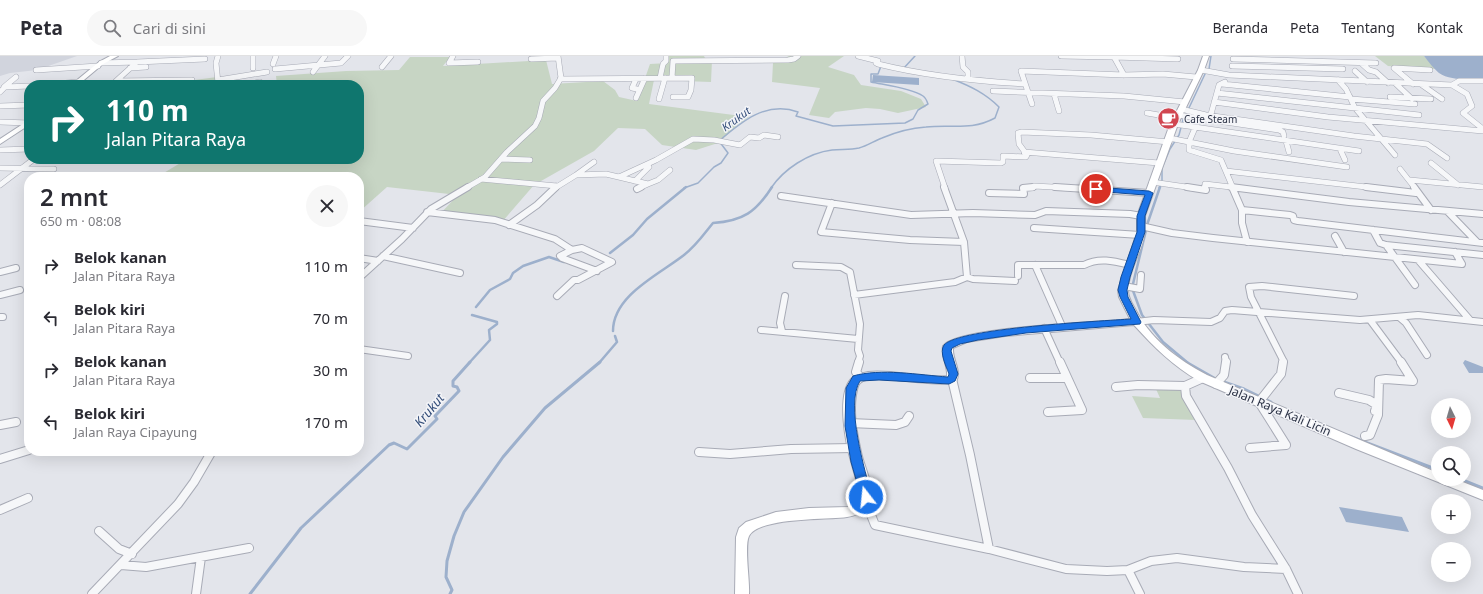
<!DOCTYPE html>
<html lang="id">
<head>
<meta charset="utf-8">
<style>
	body { margin:0; font-family:"Noto Sans",sans-serif; background:#f7f7f7; color:#2b2b33; height:100vh; display:flex; flex-direction:column; font-size:15px; white-space:nowrap }
	* { box-sizing:border-box; margin:0 }
	p { font-size:13px; color:#7c7c81 }
	.icon { flex:none; width:22px; height:22px; fill:none; stroke:currentColor; stroke-width:2; stroke-linecap:round; stroke-linejoin:round }
	.map { position:relative; flex:1; overflow:hidden }
	.sheet { position:absolute; left:24px; top:116px; width:340px; height:284px; display:flex; flex-direction:column; background:#fff; border-radius:16px; box-shadow:0 4px 16px #0002 }
	.sheet>* { flex:none }
	.hud { position:absolute; left:24px; top:24px; width:340px; height:84px; border-radius:16px; box-shadow:0 4px 16px #0002; background:#0f766e; color:#fff; overflow:hidden }
	.needle { width:26px; rotate:175deg }
	.fabs { position:absolute; left:1431px; top:342px; display:grid; gap:8px }
	.fabs a { display:grid; place-items:center; width:40px; height:40px; border-radius:50%; background:#fff; box-shadow:0 4px 16px #0002; font-size:20px }
	.pin { position:absolute; display:grid; place-items:center; width:34px; height:34px; color:#fff; margin:-17px; border:2px solid #fff; border-radius:50%; box-shadow:0 1px 4px #0007 }
	.me { position:absolute; width:44px; margin:-22px; rotate:344deg; stroke-linejoin:round; filter:drop-shadow(0 0 3px #0008) }
	.turn { display:flex; align-items:center; gap:14px; height:84px; padding:0 16px; font-size:18px }
	.turn .icon { width:52px; height:52px; stroke-width:2.5 }
	.turn b { display:block; font-size:28px; line-height:34px }
	.round { display:grid; place-items:center; flex:none; width:42px; height:42px; border-radius:21px; background:#f7f7f7 }
	.headline { display:flex; align-items:center; justify-content:space-between; height:68px; padding:0 16px }
	h1 { font-size:24px; font-weight:600; line-height:30px }
	ul { padding:0; list-style:none }
	li { display:flex; align-items:center; gap:12px; height:52px; padding:0 16px }
	li div { flex:1 }
	li b { display:block; font-size:15px }
	li em { font-style:normal }
	header { display:flex; align-items:center; gap:24px; box-sizing:border-box; height:56px; padding:0 20px; background:#fff; border-bottom:1px solid #e1e1e2 }
	header strong { font-size:19px }
	nav { display:flex; gap:22px; margin-inline-start:auto; font-size:14px }
	.search { width:280px; height:36px; background:#f7f7f7; display:flex; align-items:center; gap:10px; box-sizing:border-box; padding:0 14px; border-radius:22px; color:#7c7c81; font-size:15px }
	.map>svg:first-child { display:block }
	.built { fill:#d1d4dd }
	.green { fill:#c7d5c4 }
	.water { fill:#9db0cc }
	.lines { fill:none; stroke-linecap:round; stroke-linejoin:round }
	.stream-far2 { stroke:#9db0cc; stroke-width:1.5 }
	.stream-far1 { stroke:#9db0cc; stroke-width:2.5 }
	.stream { stroke:#9db0cc; stroke-width:3 }
	.street-far2-casing { stroke:#a8abb6; stroke-width:6 }
	.street-far1-casing { stroke:#a8abb6; stroke-width:8 }
	.street-casing { stroke:#a8abb6; stroke-width:10 }
	.secondary-casing { stroke:#a8abb6; stroke-width:2 }
	.street-far2 { stroke:#f6f7f9; stroke-width:5 }
	.street-far1 { stroke:#f6f7f9; stroke-width:6 }
	.street { stroke:#f6f7f9; stroke-width:8 }
	.secondary { fill:#fff; fill-rule:evenodd }
	.route { fill:#1a73e8; stroke:#114b97 }
	.labels { text-anchor:middle; stroke-width:3; stroke-linejoin:round; paint-order:stroke }
	.far-poi-label { font-size:10px; fill:#2a3144; stroke:#f3f4f8; text-anchor:start }
	.far-water-label { font-size:11px; font-style:italic; fill:#334d79; stroke:#f3f4f8 }
	.street-label { font-size:12px; fill:#2a3144; stroke:#f3f4f8 }
	.water-label { font-size:13px; font-style:italic; fill:#334d79; stroke:#f3f4f8 }
</style>
</head>
<body>
<header>
<strong>Peta</strong>
<div class="search"><svg class="icon" aria-label="search" viewBox="0 0 24 24"><circle cx="10" cy="10" r="6"/><path d="M15 15l6 6"/></svg>Cari di sini</div>
<nav><a>Beranda</a><a>Peta</a><a>Tentang</a><a>Kontak</a></nav>
</header>
<div class="map">
<svg width="1483" height="538" viewBox="0 0 1483 538">
	<rect width="100%" height="100%" fill="#e3e5eb"/>
	<path class="built" d="M0,0H77L37,14L10,17L0,20Z"/>
	<path class="green" d="M667,0H704L706,4H712L711,26L654,24L649,48L749,61L739,68L718,87L696,94L662,89L645,73L618,72L594,95L534,129L502,166L439,159L458,139L387,131L359,156V121H157L187,103H359V29H277L276,20L346,15L399,14L410,1H450L443,10L546,4L552,28L603,25L615,34L619,41L637,45L650,8L668,7Z
		M789,0H844L828,11L854,19L861,29L901,35L921,43L926,51L898,57L880,53L866,52L835,56L829,62L809,59L820,32L772,26L773,7Z
		M1375,0H1424L1436,13L1388,10Z
		M217,21L214,29H157Z
		M1156,333L1180,334L1196,364L1143,362L1132,340L1160,342Z"/>
	<path class="water" d="M1424,0H1483V23C1470,23 1450,25 1439,17C1434,13 1428,5 1424,0Z
		M873,19L919,22V29L872,26Z
		M1465,304L1483,311V317H1469L1463,307Z
		M1339,451L1402,461L1409,476L1346,466Z"/>
	<g class="lines">
		<path class="stream-far2" d="M903,13L915,0
			M1188,54L1205,18L1209,13L1211,0
			M684,132L698,127L714,111L721,107L728,97L719,85C741,66 767,44 798,56L796,60L833,70L905,67L913,63L918,54L928,48C927,45 926,42 923,40C911,32 885,29 871,26V18H878L881,10
			M771,132C784,113 808,97 832,94C841,93 850,94 859,92C867,90 874,85 882,82C896,76 911,72 926,71C952,68 971,75 995,62L999,51C985,37 970,30 952,23
			M1159,132L1162,124V112L1170,93L1179,79L1184,60"/>
		<path class="stream-far1" d="M1160,131L1148,166L1132,232L1142,259L1163,286L1188,307
			M610,197L633,179L647,163L686,131
			M476,251L490,234L510,223L513,217L523,210L549,201L564,206
			M613,275C613,239 660,218 684,199C696,190 704,178 713,167C743,165 756,156 772,131
			M469,307L490,284L489,274L497,268V266L472,259
			M599,307L617,286L615,280"/>
		<path class="stream" d="M1186,306L1214,322
			M1221,325L1244,333L1271,346
			M1349,380L1438,414
			M1460,423L1483,432
			M250,538L301,472L389,389L394,387L407,393L437,363L435,360L459,335L457,331L453,330V325L470,306
			M450,538L452,534L446,521L447,505L454,480L464,456L503,401L545,352L600,306"/>
		<defs>
			<path id="street-far2" d="M218,0L216,7L218,27
				M253,0V12
				M453,0L449,7L478,6
				M858,0L878,5L876,7L878,8C926,20 975,25 1025,28
				M962,0L963,11L968,16V23
				M1061,0L1114,1L1124,19
				M1114,1L1178,3
				M531,3L558,2
				M1233,3L1376,7
				M137,6L205,3
				M101,7L137,6L116,25
				M1361,7L1369,14L1376,16L1388,27
				M273,8L276,0
				M1232,10L1343,13
				M382,11L391,0
				M130,12L146,11
				M275,13L341,7L348,0
				M36,14L98,10
				M1201,14L1229,19L1452,29L1467,38L1472,50L1463,57L1483,73
				M1355,15L1367,26
				M313,16L325,0
				M660,22L663,8L666,5V0
				M672,22L673,5L788,4L794,3L798,0
				M560,23L692,22L691,34L688,41H673
				M636,23L632,32L637,33
				M218,24L267,16
				M1338,24L1346,33L1355,52L1395,99
				M117,25L192,24
				M1395,27L1412,43
				M1222,28L1350,41
				M1413,28L1394,12L1430,14
				M40,29L78,26
				M244,29L260,26
				M1422,29L1442,43
				M1452,29L1459,25H1483
				M4,31L16,21
				M993,35L1124,40L1185,46
				M0,36L5,31L29,30
				M1217,37L1419,59
				M1054,38L1059,55
				M1390,41L1431,43
				M636,42L645,22
				M659,43L665,22
				M1351,43L1415,48
				M1214,46L1328,61L1483,75
				M1032,48L1021,15L1124,19L1163,18L1196,21
				M0,50L29,49
				M1181,53L1206,59L1354,80L1427,88L1447,102
				M1147,57L1176,62
				M1178,59L1279,74L1283,76L1284,80
				M1209,59L1211,58L1219,29L1225,26
				M0,66L29,67
				M1174,68L1359,95
				M1195,72L1189,86V94L1221,104L1233,132
				M1169,82L1234,95L1347,111
				M1286,85L1289,96
				M1340,93L1345,104
				M0,94L29,93
				M1024,96L1159,107
				M501,103L530,104
				M1431,107L1458,129
				M0,112L54,113
				M1400,113L1415,132
				M1226,115L1375,132
				M576,119L594,106
				M619,121L656,104L693,83L714,84L740,89L750,81L759,82L764,79L778,81
				M481,123L557,130
				M1410,124L1483,131
				M635,125L649,111
				M1152,126L1193,132
				M0,129L34,103
				M466,132L485,121L507,96L535,70L539,62L543,45L555,32L561,22L558,0
				M555,132L576,119L606,118L648,128L658,124L670,114
				M639,132L648,128
				M945,132L936,105L1001,107L1003,106V100L1026,101L1027,99L1019,88L1018,77L1022,76L1091,79L1169,86
				M1023,132H1033L1034,130L1071,132
				M1205,132V128L1239,132"/>
			<path id="street-far1" d="M1055,131L1149,137
				M1187,131L1206,134L1205,131
				M1231,131L1349,146L1483,158
				M1232,131L1242,154V167L1247,186
				M1366,131L1416,137
				M1414,131L1431,154
				M637,133L641,131
				M989,137L1024,138L1023,132L1033,131
				M781,140L911,159L973,157L1035,159L1046,155L1130,158L1141,160
				M832,147L821,176L910,184L964,186
				M1242,154L1290,159L1293,160L1294,164L1298,165L1483,187
				M427,156L495,164L555,183L572,194L560,200L562,202L597,215
				M1448,156L1477,186
				M359,165L413,172
				M509,169L537,149L556,131
				M1141,170L1172,177L1213,182L1462,208L1455,196
				M1034,172L1140,179
				M1373,174L1380,187L1386,189L1415,229
				M1335,180L1344,196
				M1386,189L1483,199
				M383,200L460,217
				M359,202L378,205
				M1419,205L1470,264
				M796,209L841,211L850,216L860,268L858,294L860,300L858,307
				M1035,209L1062,270
				M0,216L16,212
				M1018,220V209H1084C1099,201 1114,205 1130,209
				M967,221L973,223L1015,225
				M359,222L402,183L431,153L468,131
				M1124,230L1140,233L1141,219
				M0,239L20,234
				M854,239L955,226L967,221L964,186L944,131
				M557,240L574,224H578L612,206L582,192L572,194
				M0,261H3
				M1399,261L1406,267L1427,299
				M1370,264L1402,307
				M1136,266L1154,264L1211,266L1220,262L1225,255L1232,254L1360,264L1418,259L1483,266
				M1044,272L1060,307
				M761,274L858,283
				M782,275L780,267L785,240
				M359,293L408,300
				M1225,301L1226,307
				M1283,307V304L1251,241L1249,231L1262,230L1354,240"/>
			<path id="street" d="M859,306L856,316L860,321
				M1030,322H1066
				M1203,322L1185,330L1186,340L1228,412L1252,459L1286,513L1298,538
				M952,323L970,399L989,493
				M1216,328L1224,319L1226,306
				M1116,331L1138,329L1185,330
				M1339,337L1369,344L1377,349L1375,355
				M1048,356L1082,354L1060,306
				M850,367L896,369L905,366L909,360
				M0,369L16,366
				M1365,380L1370,379L1378,359L1379,324L1386,323L1413,325L1401,306
				M1250,392L1286,389L1259,346L1281,318L1283,306
				M699,396L730,398L791,393L854,392
				M0,403L29,394
				M863,449L869,454L875,469L989,493L1066,513L1107,515L1128,514L1151,505L1177,502L1244,511L1286,513
				M0,454L28,442
				M99,475L119,493L132,498
				M121,509L146,511L249,492
				M1128,514L1140,538
				M92,538L178,448L194,426L212,395
				M196,538L201,501"/>
			<path id="secondary" d="M110,0H118L103,8L78,29H71L99,6Z
				M1203,0H1209L1204,14L1178,68L1145,160C1145,165 1146,170 1145,175C1143,195 1128,214 1128,234C1128,240 1131,246 1134,251C1149,282 1178,304 1207,319L1438,417V423H1455L1483,434V444L1356,393L1199,325C1173,310 1154,291 1134,269L1005,280L967,286L953,292C952,304 962,314 956,326C934,333 872,315 860,327C857,330 857,335 856,339C853,358 857,377 861,396C864,412 878,436 869,452C863,456 855,460 847,461C828,464 759,461 749,480C744,490 750,525 749,538H735L736,481L739,472L746,466L776,456L809,452L848,451L859,445C860,433 855,421 852,409C846,389 836,340 851,323C855,319 863,317 868,316C895,313 921,323 947,320C948,310 941,301 943,290C957,270 1100,267 1130,263L1119,241L1118,234L1137,176V160L1170,68L1198,14Z
				M29,64V69L0,88V83Z"/>
		</defs>
		<use href="#street-far2" class="street-far2-casing"/>
		<use href="#street-far1" class="street-far1-casing"/>
		<use href="#street" class="street-casing"/>
		<use href="#secondary" class="secondary-casing"/>
		<use href="#street-far2" class="street-far2"/>
		<use href="#street-far1" class="street-far1"/>
		<use href="#street" class="street"/>
		<use href="#secondary" class="secondary"/>
	</g>
	<path class="route" d="M1096,131L1149,135L1153,137L1145,160V176L1130,221L1127,234L1128,241L1141,266L1140,268L1026,277L978,284L960,288L952,292L951,295L958,318L955,325L949,328L879,324L860,325C845,348 865,415 872,441L871,444L866,445L862,444L851,406L845,370L846,332L853,320C880,312 920,319 948,321L949,318C946,310 939,296 944,289C958,272 1103,265 1131,263L1120,241L1118,234L1121,221L1137,176V160L1145,139L1093,135L1092,133Z"/>
	<defs>
		<symbol id="cafe-disc" viewBox="-11 -11 22 22"><circle r="9.5" fill="#d14650" stroke="#f3f4f8"/><path d="M-5.5-4.5H6V0H3Q3 3.5 0 3.5H-2.5Q-5.5 3.5-5.5 0ZM3-3.2v2h1.7v-2ZM-6 4.5H4V6H-6Z" fill="#fff"/></symbol>
	</defs>
	<g fill-rule="evenodd">
		<use href="#cafe-disc" x="1156" y="50" width="25" height="25"/>
	</g>
	<g class="labels">
		<g class="far-poi-label">
			<text x="1184" y="67">Cafe Steam</text>
		</g>
		<g class="far-water-label">
			<text transform="translate(736 63) rotate(-36)" y="4">Krukut</text>
		</g>
		<g class="street-label">
			<text transform="translate(1280 355) rotate(23)" y="4">Jalan Raya Kali Licin</text>
		</g>
		<g class="water-label">
			<text transform="translate(429 354) rotate(-50)" y="5">Krukut</text>
		</g>
	</g>
</svg>
<div class="fabs">
<a><svg class="needle" viewBox="-14 -14 28 28"><path d="M0-13l5 13h-10z" fill="#e53935"/><path d="M0 13l5-13h-10z" fill="#7c7c81"/></svg></a>
<a><svg class="icon" aria-label="search" viewBox="0 0 24 24"><circle cx="10" cy="10" r="6"/><path d="M15 15l6 6"/></svg></a>
<a>+</a>
<a>−</a>
</div>
<div class="pin" style="left:1096px;top:133px;background:#d93025"><svg class="icon" aria-label="arrive" viewBox="0 0 24 24"><path d="M6 21V4h12l-3 4 3 4H6"/></svg></div>
<svg class="me" style="left:866px;top:441px" viewBox="-20 -20 40 40"><circle r="17" fill="#1a73e8" stroke="#fff" stroke-width="3"/><path d="M0-11L8 9 0 5-8 9z" fill="#fff"/></svg>
<div class="hud">
<div class="turn"><svg class="icon" aria-label="right" viewBox="0 0 24 24"><path d="M7 20v-9h11M14 6l5 5-5 5"/></svg><div><b>110 m</b>Jalan Pitara Raya</div></div>
</div>
<section class="sheet">
<div class="headline"><div><h1>2 mnt</h1><p>650 m · 08:08</p></div><a class="round"><svg class="icon" aria-label="close" viewBox="0 0 24 24"><path d="M6 6l12 12M18 6L6 18"/></svg></a></div>
<ul>
<li><svg class="icon" aria-label="right" viewBox="0 0 24 24"><path d="M7 20v-9h11M14 6l5 5-5 5"/></svg><div><b>Belok kanan</b><p>Jalan Pitara Raya</p></div><em>110 m</em></li>
<li><svg class="icon" aria-label="left" viewBox="0 0 24 24"><path d="M17 20v-9H6M10 6l-5 5 5 5"/></svg><div><b>Belok kiri</b><p>Jalan Pitara Raya</p></div><em>70 m</em></li>
<li><svg class="icon" aria-label="right" viewBox="0 0 24 24"><path d="M7 20v-9h11M14 6l5 5-5 5"/></svg><div><b>Belok kanan</b><p>Jalan Pitara Raya</p></div><em>30 m</em></li>
<li><svg class="icon" aria-label="left" viewBox="0 0 24 24"><path d="M17 20v-9H6M10 6l-5 5 5 5"/></svg><div><b>Belok kiri</b><p>Jalan Raya Cipayung</p></div><em>170 m</em></li>
</ul>
</section>
</div>
</body>
</html>
